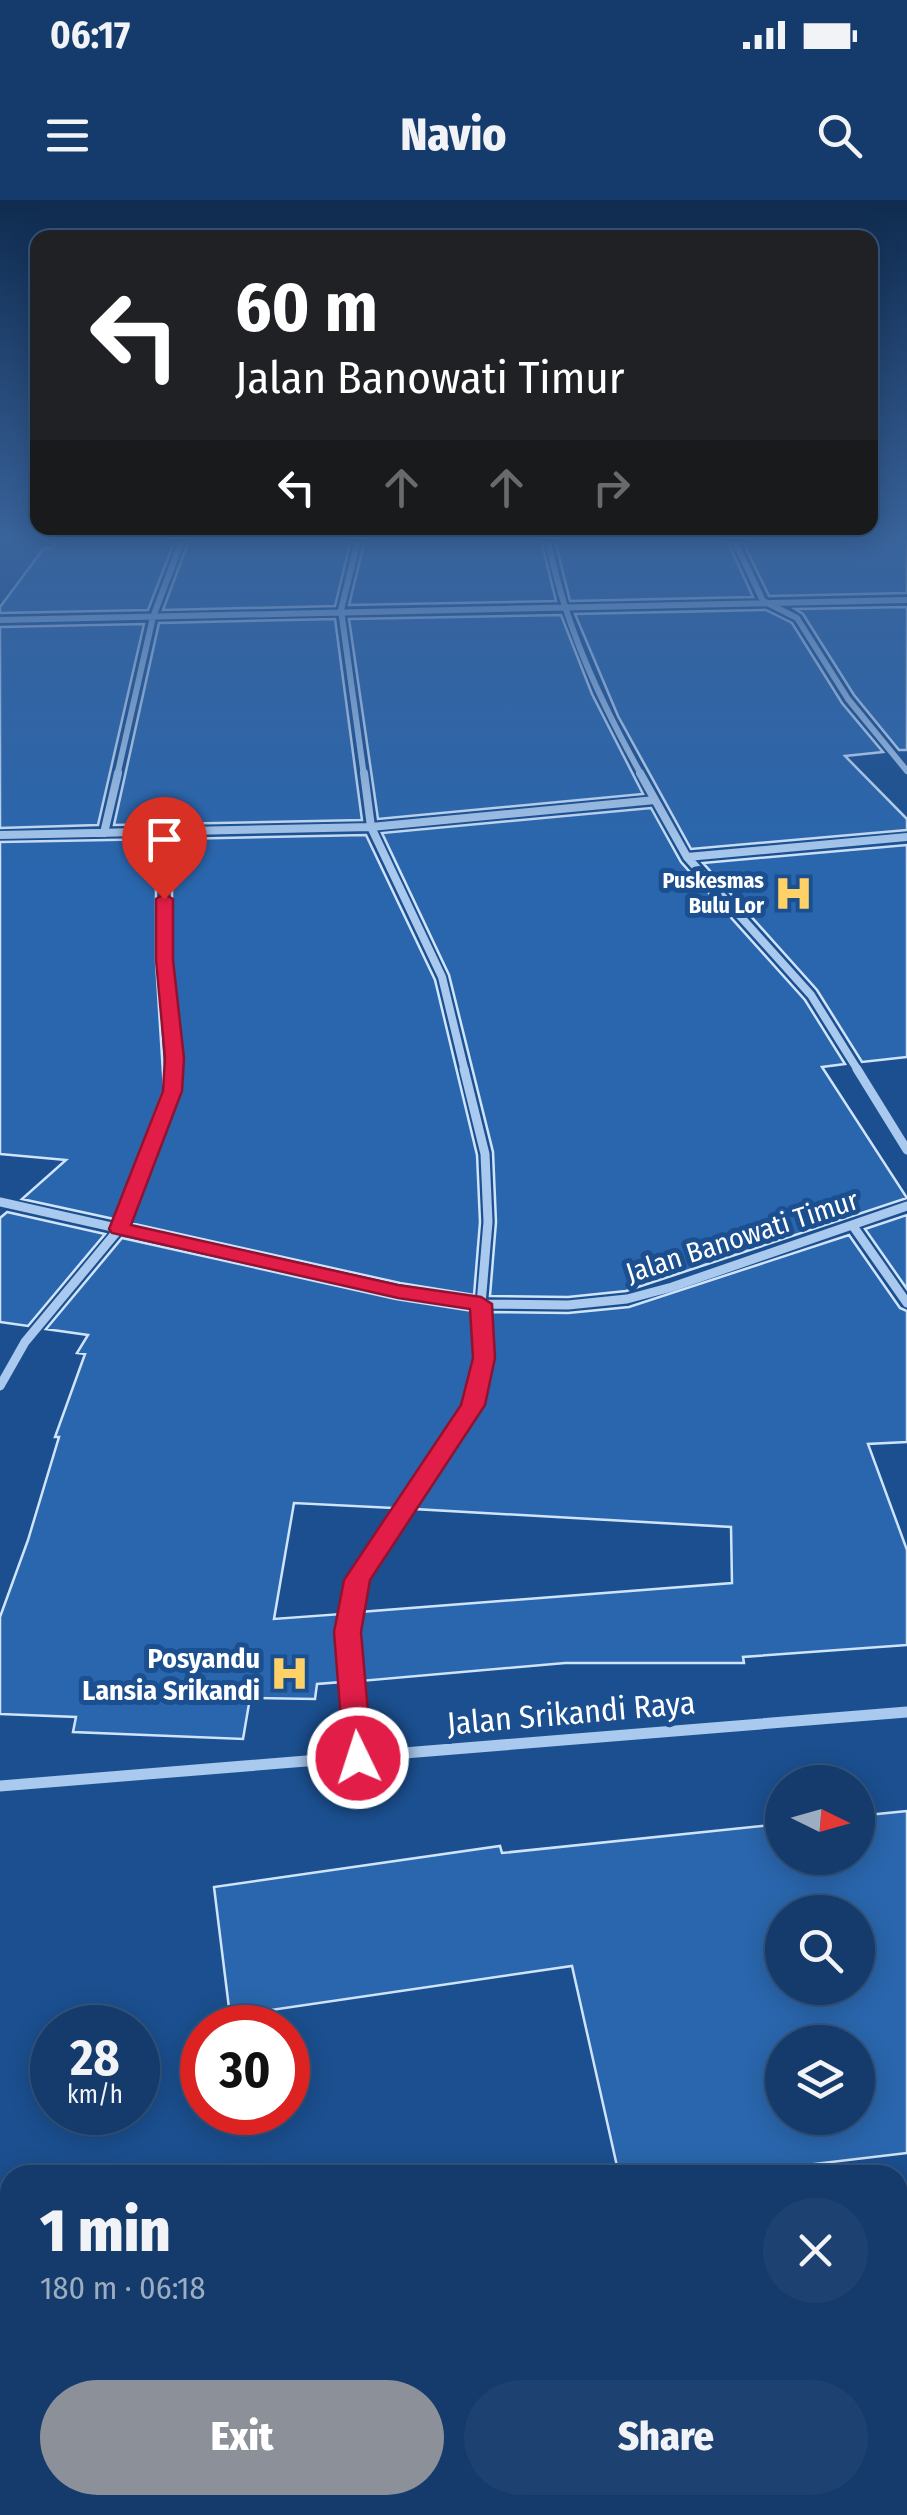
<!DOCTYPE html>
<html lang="en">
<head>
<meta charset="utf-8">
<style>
	body { margin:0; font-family:"Fira Sans Condensed",sans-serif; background:#1d4271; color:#f1f3f6; height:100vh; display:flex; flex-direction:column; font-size:38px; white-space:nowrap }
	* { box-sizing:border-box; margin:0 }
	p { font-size:32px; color:#9dadc1 }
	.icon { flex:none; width:55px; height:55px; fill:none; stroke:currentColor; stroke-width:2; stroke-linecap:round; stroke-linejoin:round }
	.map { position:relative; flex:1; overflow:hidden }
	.details { position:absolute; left:0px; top:1965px; width:908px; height:350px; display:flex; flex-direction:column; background:#143b6b; border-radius:30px 30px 0 0; box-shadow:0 5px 25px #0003,0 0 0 2px #33557e }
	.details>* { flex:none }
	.hud { position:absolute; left:30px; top:30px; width:848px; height:305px; border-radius:20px; box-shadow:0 5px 25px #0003,0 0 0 2px #33557e; background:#202124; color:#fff; overflow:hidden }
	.needle { width:65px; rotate:95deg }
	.controls { position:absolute; left:765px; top:1565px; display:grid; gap:20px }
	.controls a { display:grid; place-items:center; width:110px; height:110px; border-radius:50%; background:#143b6b; box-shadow:0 5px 25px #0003,0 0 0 2px #33557e; font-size:50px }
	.speed { position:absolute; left:30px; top:1805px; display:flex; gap:20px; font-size:50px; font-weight:700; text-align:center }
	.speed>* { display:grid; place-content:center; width:130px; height:130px; border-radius:50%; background:#143b6b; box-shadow:0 5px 25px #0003,0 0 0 2px #33557e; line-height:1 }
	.speed small { font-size:25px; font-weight:400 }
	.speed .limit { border:15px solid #d22; background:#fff; color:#111 }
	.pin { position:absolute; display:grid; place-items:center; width:85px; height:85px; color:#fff; margin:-102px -42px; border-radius:50% 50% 50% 0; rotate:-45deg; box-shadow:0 0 10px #0007 }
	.pin .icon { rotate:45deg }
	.me { position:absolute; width:110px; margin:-55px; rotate:356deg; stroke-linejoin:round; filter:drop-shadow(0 0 8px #0008) }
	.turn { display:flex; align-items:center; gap:35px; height:210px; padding:0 40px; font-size:45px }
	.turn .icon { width:130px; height:130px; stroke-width:2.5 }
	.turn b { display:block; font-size:70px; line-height:85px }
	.lanes { display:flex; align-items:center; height:95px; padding:0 40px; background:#0003; justify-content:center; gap:50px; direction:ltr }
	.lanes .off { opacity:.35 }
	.round { display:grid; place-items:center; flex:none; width:105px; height:105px; border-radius:52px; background:#1d4271 }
	.summary { display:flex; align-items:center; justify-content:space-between; height:170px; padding:0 40px }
	h1 { font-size:60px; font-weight:800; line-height:75px }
	.cta { display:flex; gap:20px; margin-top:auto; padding:20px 40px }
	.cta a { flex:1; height:115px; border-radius:60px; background:#8c9099; color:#fff; font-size:40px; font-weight:800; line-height:115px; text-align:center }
	.cta a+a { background:#1d4271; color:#f1f3f6 }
	.status { display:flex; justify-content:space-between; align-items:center; height:70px; padding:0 50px; background:#143b6b; direction:ltr }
	.status svg { height:28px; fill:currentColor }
	header { display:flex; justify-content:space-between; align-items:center; height:130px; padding:0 40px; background:#143b6b; font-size:45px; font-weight:800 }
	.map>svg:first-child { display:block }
	.building { fill:#2a66ad; stroke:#cfe3fa; stroke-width:2.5; fill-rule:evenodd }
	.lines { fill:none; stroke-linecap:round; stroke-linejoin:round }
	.minor-far3 { stroke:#a9c9ee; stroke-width:6 }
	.minor-far2 { stroke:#a9c9ee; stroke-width:8 }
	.minor-far1 { stroke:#a9c9ee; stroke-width:9 }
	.minor { stroke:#a9c9ee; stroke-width:11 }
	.route { fill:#e11d48; stroke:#92132f; stroke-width:2.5 }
	.labels { text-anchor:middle; stroke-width:10; stroke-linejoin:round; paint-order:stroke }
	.far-poi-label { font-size:22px; font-weight:bold; fill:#fff; stroke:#1b4f8f; text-anchor:end }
	.street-label { font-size:28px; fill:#fff; stroke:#1b4f8f }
	.poi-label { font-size:28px; font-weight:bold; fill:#fff; stroke:#1b4f8f; text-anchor:end }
	.near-street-label { font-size:32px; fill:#fff; stroke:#1b4f8f }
</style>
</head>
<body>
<div class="status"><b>06:17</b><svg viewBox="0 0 49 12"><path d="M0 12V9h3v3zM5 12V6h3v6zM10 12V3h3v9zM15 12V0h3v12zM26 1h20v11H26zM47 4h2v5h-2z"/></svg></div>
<header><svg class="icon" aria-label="menu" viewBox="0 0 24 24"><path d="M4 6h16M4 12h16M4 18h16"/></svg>Navio<svg class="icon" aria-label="search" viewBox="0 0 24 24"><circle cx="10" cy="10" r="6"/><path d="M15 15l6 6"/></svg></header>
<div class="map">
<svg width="907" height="2315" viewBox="0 0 907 2315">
	<rect width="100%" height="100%" fill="#1b4f8f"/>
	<path class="building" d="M57,340H175L148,410L0,413V407L44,348L52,349Z
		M189,340H351L335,406L163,410Z
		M365,340H541L556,401L349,405Z
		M555,340H727L753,397L570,401Z
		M742,340H907V393L769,396Z
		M907,407V550H899L854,495L803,414L795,409Z
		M766,410L792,423L842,503L883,552L845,556L907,619V630L691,649L618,516L575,414Z
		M561,415L592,494L643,594L378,619L349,419Z
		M335,419L362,620L114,625L159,423Z
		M144,424L98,625L0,628V427Z
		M651,608L681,662L805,800L845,864L822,867L907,998L626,1091L568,1097L490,1096L496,1022L493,952L449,775L382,633Z
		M366,635L435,780L477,955L480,1022L474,1095L400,1083L130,1023L180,891L172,761V669L176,639Z
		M161,639L156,668V761L164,889L114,1019L22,999L66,960L0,954V642Z
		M907,645V857L862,862L817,790L703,663Z
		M7,1012L105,1034L28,1126L0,1122V1018Z
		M907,1015V1089L865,1029Z
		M849,1035L900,1108L907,1111V1242L868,1244L907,1350V1445L743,1457L744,1463H565L361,1481L356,1432L360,1412L732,1383L731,1327L415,1309L481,1207L492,1159L490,1112L568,1113L629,1107Z
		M122,1038L396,1099L473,1111L476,1157L465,1202L393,1308L294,1303L274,1419L341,1414L338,1433L342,1482L317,1484L315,1499L250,1498L243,1539L73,1532L76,1517L0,1514V1417L28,1340L59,1237H55L85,1154L77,1153L88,1135L46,1129Z
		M907,1611V1953L723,1975H619L572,1766L230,1816L214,1687L500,1646L502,1653L782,1624V1658H858V1616ZM782,1712H858V1788H782ZM782,1842H858V1918H782Z"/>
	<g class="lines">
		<path class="minor-far3" d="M358,340L341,410L364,576
			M548,340C564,424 600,501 642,576
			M734,340L763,401L797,418L848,499L907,571
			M0,420L907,400
			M117,576L153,417L182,340"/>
		<path class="minor-far2" d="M364,573L371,627L442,777L465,872
			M640,573L687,657L811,795L859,872
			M170,631L164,668V761L173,872
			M104,633L118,573
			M0,635L371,627L655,600
			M687,657L907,637"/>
		<path class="minor-far1" d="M857,869L907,950
			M0,1002L398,1091L481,1104L568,1105L627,1099L672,1087L907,1006
			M853,1026L907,1103
			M0,1186L25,1142L119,1029L172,891L173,869
			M446,1246L473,1205L484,1158L481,1104L488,1022L485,954L464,869"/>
		<path class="minor" d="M358,1558L347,1432L357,1380L447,1244
			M0,1586L907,1512"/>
	</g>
	<linearGradient id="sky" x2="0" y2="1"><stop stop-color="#0f2b4f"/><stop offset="0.51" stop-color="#39639b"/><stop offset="1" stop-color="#39639b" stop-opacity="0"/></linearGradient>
	<rect width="907" height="664" fill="url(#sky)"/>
	<path class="route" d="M164,694L173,699V760L184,858L182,891L131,1025L398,1085L481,1097L492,1104L495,1158L485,1205L370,1380L361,1432L372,1558L368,1566H348L344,1558L334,1432L344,1380L461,1205L473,1158L470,1109L398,1098L112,1033L109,1029L163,891L165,858L156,760V699Z"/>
	<defs>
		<symbol id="hospital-bare" viewBox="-9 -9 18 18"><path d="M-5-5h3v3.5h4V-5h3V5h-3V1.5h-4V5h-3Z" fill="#ffd166" stroke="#1b4f8f" stroke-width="2.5" paint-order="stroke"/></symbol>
	</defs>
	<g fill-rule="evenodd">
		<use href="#hospital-bare" x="766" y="666" width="55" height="55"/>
		<use href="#hospital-bare" x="262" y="1446" width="55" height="55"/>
	</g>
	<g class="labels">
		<g class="far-poi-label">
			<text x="764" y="688">Puskesmas<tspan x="764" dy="25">Bulu Lor</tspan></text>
		</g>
		<g class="street-label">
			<text transform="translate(742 1036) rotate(-18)" y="10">Jalan Banowati Timur</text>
		</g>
		<g class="poi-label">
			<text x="260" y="1468">Posyandu<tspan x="260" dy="32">Lansia Srikandi</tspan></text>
		</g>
		<g class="near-street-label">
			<text transform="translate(571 1513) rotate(-5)" y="11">Jalan Srikandi Raya</text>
		</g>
	</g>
</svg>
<div class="controls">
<a><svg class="needle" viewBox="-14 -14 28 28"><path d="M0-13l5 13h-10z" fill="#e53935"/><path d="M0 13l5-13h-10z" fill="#9dadc1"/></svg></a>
<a><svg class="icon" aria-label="search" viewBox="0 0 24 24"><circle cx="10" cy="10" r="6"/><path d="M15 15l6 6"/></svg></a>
<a><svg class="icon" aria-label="layers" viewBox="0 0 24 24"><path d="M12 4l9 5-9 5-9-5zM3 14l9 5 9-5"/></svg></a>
</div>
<div class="speed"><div>28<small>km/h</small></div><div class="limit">30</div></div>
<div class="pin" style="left:164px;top:699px;background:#d93025"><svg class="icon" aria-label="arrive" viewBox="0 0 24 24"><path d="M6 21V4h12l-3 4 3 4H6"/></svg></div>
<svg class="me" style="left:358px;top:1558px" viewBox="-20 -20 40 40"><circle r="17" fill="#e11d48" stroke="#fff" stroke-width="3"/><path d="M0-11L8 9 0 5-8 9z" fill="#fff"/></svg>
<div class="hud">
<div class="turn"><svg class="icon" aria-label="left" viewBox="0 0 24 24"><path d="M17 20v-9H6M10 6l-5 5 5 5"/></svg><div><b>60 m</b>Jalan Banowati Timur</div></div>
<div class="lanes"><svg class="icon" aria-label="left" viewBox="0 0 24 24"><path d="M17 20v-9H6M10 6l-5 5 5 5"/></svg><svg class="icon off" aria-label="ahead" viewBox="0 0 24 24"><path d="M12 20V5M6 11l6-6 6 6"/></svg><svg class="icon off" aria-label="ahead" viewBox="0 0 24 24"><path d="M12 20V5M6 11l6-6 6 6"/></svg><svg class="icon off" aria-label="right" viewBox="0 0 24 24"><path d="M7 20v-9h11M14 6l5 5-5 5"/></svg></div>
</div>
<section class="details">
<div class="summary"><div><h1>1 min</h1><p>180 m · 06:18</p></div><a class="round"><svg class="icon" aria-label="close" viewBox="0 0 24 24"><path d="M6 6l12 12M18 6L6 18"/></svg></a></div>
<div class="cta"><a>Exit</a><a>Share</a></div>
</section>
</div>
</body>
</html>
